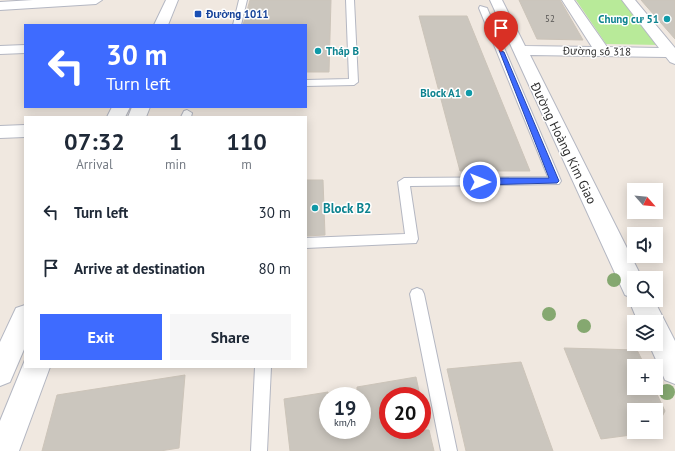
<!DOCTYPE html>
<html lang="en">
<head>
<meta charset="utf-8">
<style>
	body { margin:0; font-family:"PT Sans",sans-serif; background:#f6f6f7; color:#1f2937; height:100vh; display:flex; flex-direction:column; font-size:15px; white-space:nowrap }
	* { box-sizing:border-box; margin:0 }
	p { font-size:13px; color:#747a83 }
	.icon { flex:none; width:22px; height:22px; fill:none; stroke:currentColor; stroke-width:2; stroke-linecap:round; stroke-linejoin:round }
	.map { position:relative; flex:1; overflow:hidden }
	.details { position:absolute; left:24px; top:116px; width:283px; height:252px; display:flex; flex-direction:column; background:#fff; border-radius:0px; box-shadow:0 2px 10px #0003 }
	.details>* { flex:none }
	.guide { position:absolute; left:24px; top:24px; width:283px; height:84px; border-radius:0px; box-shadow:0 2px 10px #0003; background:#3e6bff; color:#fff; overflow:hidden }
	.needle { width:26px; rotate:117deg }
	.controls { position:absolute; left:627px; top:183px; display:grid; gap:8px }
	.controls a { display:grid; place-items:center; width:36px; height:36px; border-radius:0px; background:#fff; box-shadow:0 2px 10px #0003; font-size:20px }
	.speed { position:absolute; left:319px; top:387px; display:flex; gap:8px; font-size:20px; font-weight:700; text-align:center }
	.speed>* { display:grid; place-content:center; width:52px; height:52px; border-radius:50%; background:#fff; box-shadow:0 2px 10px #0003; line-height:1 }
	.speed small { font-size:10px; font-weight:400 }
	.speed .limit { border:6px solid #d22; background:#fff; color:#111 }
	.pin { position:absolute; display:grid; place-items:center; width:34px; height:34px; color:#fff; margin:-41px -17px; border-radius:50% 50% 50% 0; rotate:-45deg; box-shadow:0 0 4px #0007 }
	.pin .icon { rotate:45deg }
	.me { position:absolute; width:44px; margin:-22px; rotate:90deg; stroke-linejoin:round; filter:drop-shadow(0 0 3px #0008) }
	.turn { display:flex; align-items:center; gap:14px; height:84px; padding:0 16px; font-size:18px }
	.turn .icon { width:52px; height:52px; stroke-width:2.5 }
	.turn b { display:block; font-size:28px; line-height:34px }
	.eta { display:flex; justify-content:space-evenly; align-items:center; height:68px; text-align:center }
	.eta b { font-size:24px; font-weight:700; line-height:28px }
	.primary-button { display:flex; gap:8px; margin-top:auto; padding:8px 16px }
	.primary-button a { flex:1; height:46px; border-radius:0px; background:#3e6bff; color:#fff; font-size:16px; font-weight:700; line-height:46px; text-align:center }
	.primary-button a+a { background:#f6f6f7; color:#1f2937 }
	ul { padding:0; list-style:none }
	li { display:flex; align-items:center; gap:12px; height:56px; padding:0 16px }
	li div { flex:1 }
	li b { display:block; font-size:15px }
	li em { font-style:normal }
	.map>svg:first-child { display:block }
	.green { fill:#b8ea99 }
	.building { fill:#cbc6be; stroke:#ccc4b9 }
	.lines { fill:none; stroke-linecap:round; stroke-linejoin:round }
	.service-casing { stroke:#b4b7c2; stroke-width:2 }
	.minor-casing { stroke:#b4b7c2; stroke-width:2 }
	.secondary-casing { stroke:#b4b7c2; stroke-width:2 }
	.service { fill:#fff; fill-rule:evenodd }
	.minor { fill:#fff; fill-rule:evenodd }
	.secondary { fill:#fff; fill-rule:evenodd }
	.tree { fill:#85a870 }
	.route { fill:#3e6bff; stroke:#2846a6 }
	.transit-dot { fill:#1a4fb4; stroke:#fff; stroke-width:1.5 }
	.culture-dot { fill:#0f9aa8; stroke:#fff; stroke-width:1.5 }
	.labels { text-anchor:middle; stroke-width:3; stroke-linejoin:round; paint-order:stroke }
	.far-number-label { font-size:9px; fill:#555452 }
	.far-transit-label { font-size:11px; font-weight:bold; fill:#164399; stroke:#fff; text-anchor:start }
	.far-culture-label { font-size:11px; font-weight:bold; fill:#0d838f; stroke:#fff; text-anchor:end }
	.far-street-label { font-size:11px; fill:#2e2e2e; stroke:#fff }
	.street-label { font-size:13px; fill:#2e2e2e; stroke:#fff }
	.culture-label { font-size:13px; font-weight:bold; fill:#0d838f; stroke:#fff; text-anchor:start }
</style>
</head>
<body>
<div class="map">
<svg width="675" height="451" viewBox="0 0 675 451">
	<rect width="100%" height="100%" fill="#f0e8e0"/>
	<path class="green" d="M576,0H623L660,45L606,44Z"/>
	<path class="building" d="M250,0H331L329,72H306V25H243Z
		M519,0H560L583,40L537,39Z
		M641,0H675V39Z
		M419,16H467L530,171H460Z
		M306,180H323L325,235L306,236Z
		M564,348L637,350L645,366H634V388H654L665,411L656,428V410H634V432H654L601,439Z
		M521,362L553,451H466L447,369Z
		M185,375L179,448L160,451H42L57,395Z
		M416,377L420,396H388V430H429L434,451H290L284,399L328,392V430H362V396H357V387Z"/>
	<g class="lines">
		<defs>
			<path id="service" d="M239,0H247L241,25H233Z
				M346,0H354L358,82L354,85L306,86V80L349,79Z
				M480,6L487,8L561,181L559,184L410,186L418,239L416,243L306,248V238L405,234L398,182L404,178L548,177L479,8Z
				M187,110L192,113L191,117H181L184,111Z
				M417,288L422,290L424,294L457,451H441L410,294L412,290Z
				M255,367H271L267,451H251Z"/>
			<path id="minor" d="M33,0H102L96,4L0,10V2Z
				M490,0H502L525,46L592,47L562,0H574L607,47L659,48L622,0H635L675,48V64L670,62L666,57L530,55L642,278H634V300H654L675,341V384L665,380L649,344H656V322H638L629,300L630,297L625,295Z
				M25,45V53L0,54V46Z
				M25,125V137L0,138V126Z"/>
			<path id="secondary" d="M166,0H178L168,25H154Z
				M112,107H130L125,117H107Z
				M132,107H150L146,117H128Z
				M25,305V347L10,382L0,386V342L16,308Z
				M25,360V367H50L19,451H0V421Z"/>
		</defs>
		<use href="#service" class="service-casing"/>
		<use href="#minor" class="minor-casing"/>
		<use href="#secondary" class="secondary-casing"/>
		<use href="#service" class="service"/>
		<use href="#minor" class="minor"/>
		<use href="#secondary" class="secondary"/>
	</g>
	<g class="tree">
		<circle cx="614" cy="280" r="7"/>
		<circle cx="549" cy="314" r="7"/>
		<circle cx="584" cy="326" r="7"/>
		<circle cx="667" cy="392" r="8"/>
	</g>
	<path class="route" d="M499,50L504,52L559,181L557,183L480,185L475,182L480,178H549Z"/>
	<rect class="transit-dot" x="194" y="10" width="8" height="8" rx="2"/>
	<g class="culture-dot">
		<circle cx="667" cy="19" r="4"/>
		<circle cx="318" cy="51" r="4"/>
		<circle cx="469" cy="93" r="4"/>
		<circle cx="315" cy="208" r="4"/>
	</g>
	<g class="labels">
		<g class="far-number-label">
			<text x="550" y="22">52</text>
		</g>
		<g class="far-transit-label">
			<text x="206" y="18">Đường 1011</text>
		</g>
		<g class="far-culture-label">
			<text x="659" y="23">Chung cư 51</text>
			<text x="326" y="55" text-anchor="start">Tháp B</text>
			<text x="461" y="97">Block A1</text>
		</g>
		<g class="far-street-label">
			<text transform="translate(597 51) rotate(1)" y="4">Đường số 318</text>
		</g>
		<g class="street-label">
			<text transform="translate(564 143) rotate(64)" y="5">Đường Hoàng Kim Giao</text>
		</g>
		<g class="culture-label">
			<text x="323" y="213">Block B2</text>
		</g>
	</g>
</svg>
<div class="controls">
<a><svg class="needle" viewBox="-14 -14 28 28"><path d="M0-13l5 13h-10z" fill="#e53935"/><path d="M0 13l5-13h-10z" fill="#747a83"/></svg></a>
<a><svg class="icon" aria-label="sound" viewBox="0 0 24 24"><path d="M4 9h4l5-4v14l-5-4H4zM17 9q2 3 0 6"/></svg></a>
<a><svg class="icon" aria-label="search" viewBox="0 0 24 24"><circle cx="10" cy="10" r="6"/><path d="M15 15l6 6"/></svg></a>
<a><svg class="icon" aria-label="layers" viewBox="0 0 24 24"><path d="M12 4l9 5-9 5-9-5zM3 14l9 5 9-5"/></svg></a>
<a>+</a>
<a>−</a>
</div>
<div class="speed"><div>19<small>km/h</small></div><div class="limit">20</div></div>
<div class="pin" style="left:501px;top:52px;background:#d93025"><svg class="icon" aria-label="arrive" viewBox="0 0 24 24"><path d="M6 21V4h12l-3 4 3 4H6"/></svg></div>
<svg class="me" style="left:480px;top:182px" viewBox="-20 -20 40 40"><circle r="17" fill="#3e6bff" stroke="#fff" stroke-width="3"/><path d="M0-11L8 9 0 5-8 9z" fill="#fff"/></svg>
<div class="guide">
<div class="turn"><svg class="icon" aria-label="left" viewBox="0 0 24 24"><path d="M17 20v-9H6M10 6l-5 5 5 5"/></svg><div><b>30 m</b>Turn left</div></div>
</div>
<section class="details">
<div class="eta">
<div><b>07:32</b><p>Arrival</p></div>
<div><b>1</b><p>min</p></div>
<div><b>110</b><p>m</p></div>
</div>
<ul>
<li><svg class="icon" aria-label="left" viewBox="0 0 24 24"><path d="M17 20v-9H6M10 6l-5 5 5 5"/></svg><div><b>Turn left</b></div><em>30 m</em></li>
<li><svg class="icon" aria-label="arrive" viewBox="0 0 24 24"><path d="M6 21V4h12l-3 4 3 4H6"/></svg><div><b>Arrive at destination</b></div><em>80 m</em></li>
</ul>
<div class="primary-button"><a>Exit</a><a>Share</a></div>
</section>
</div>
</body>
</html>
